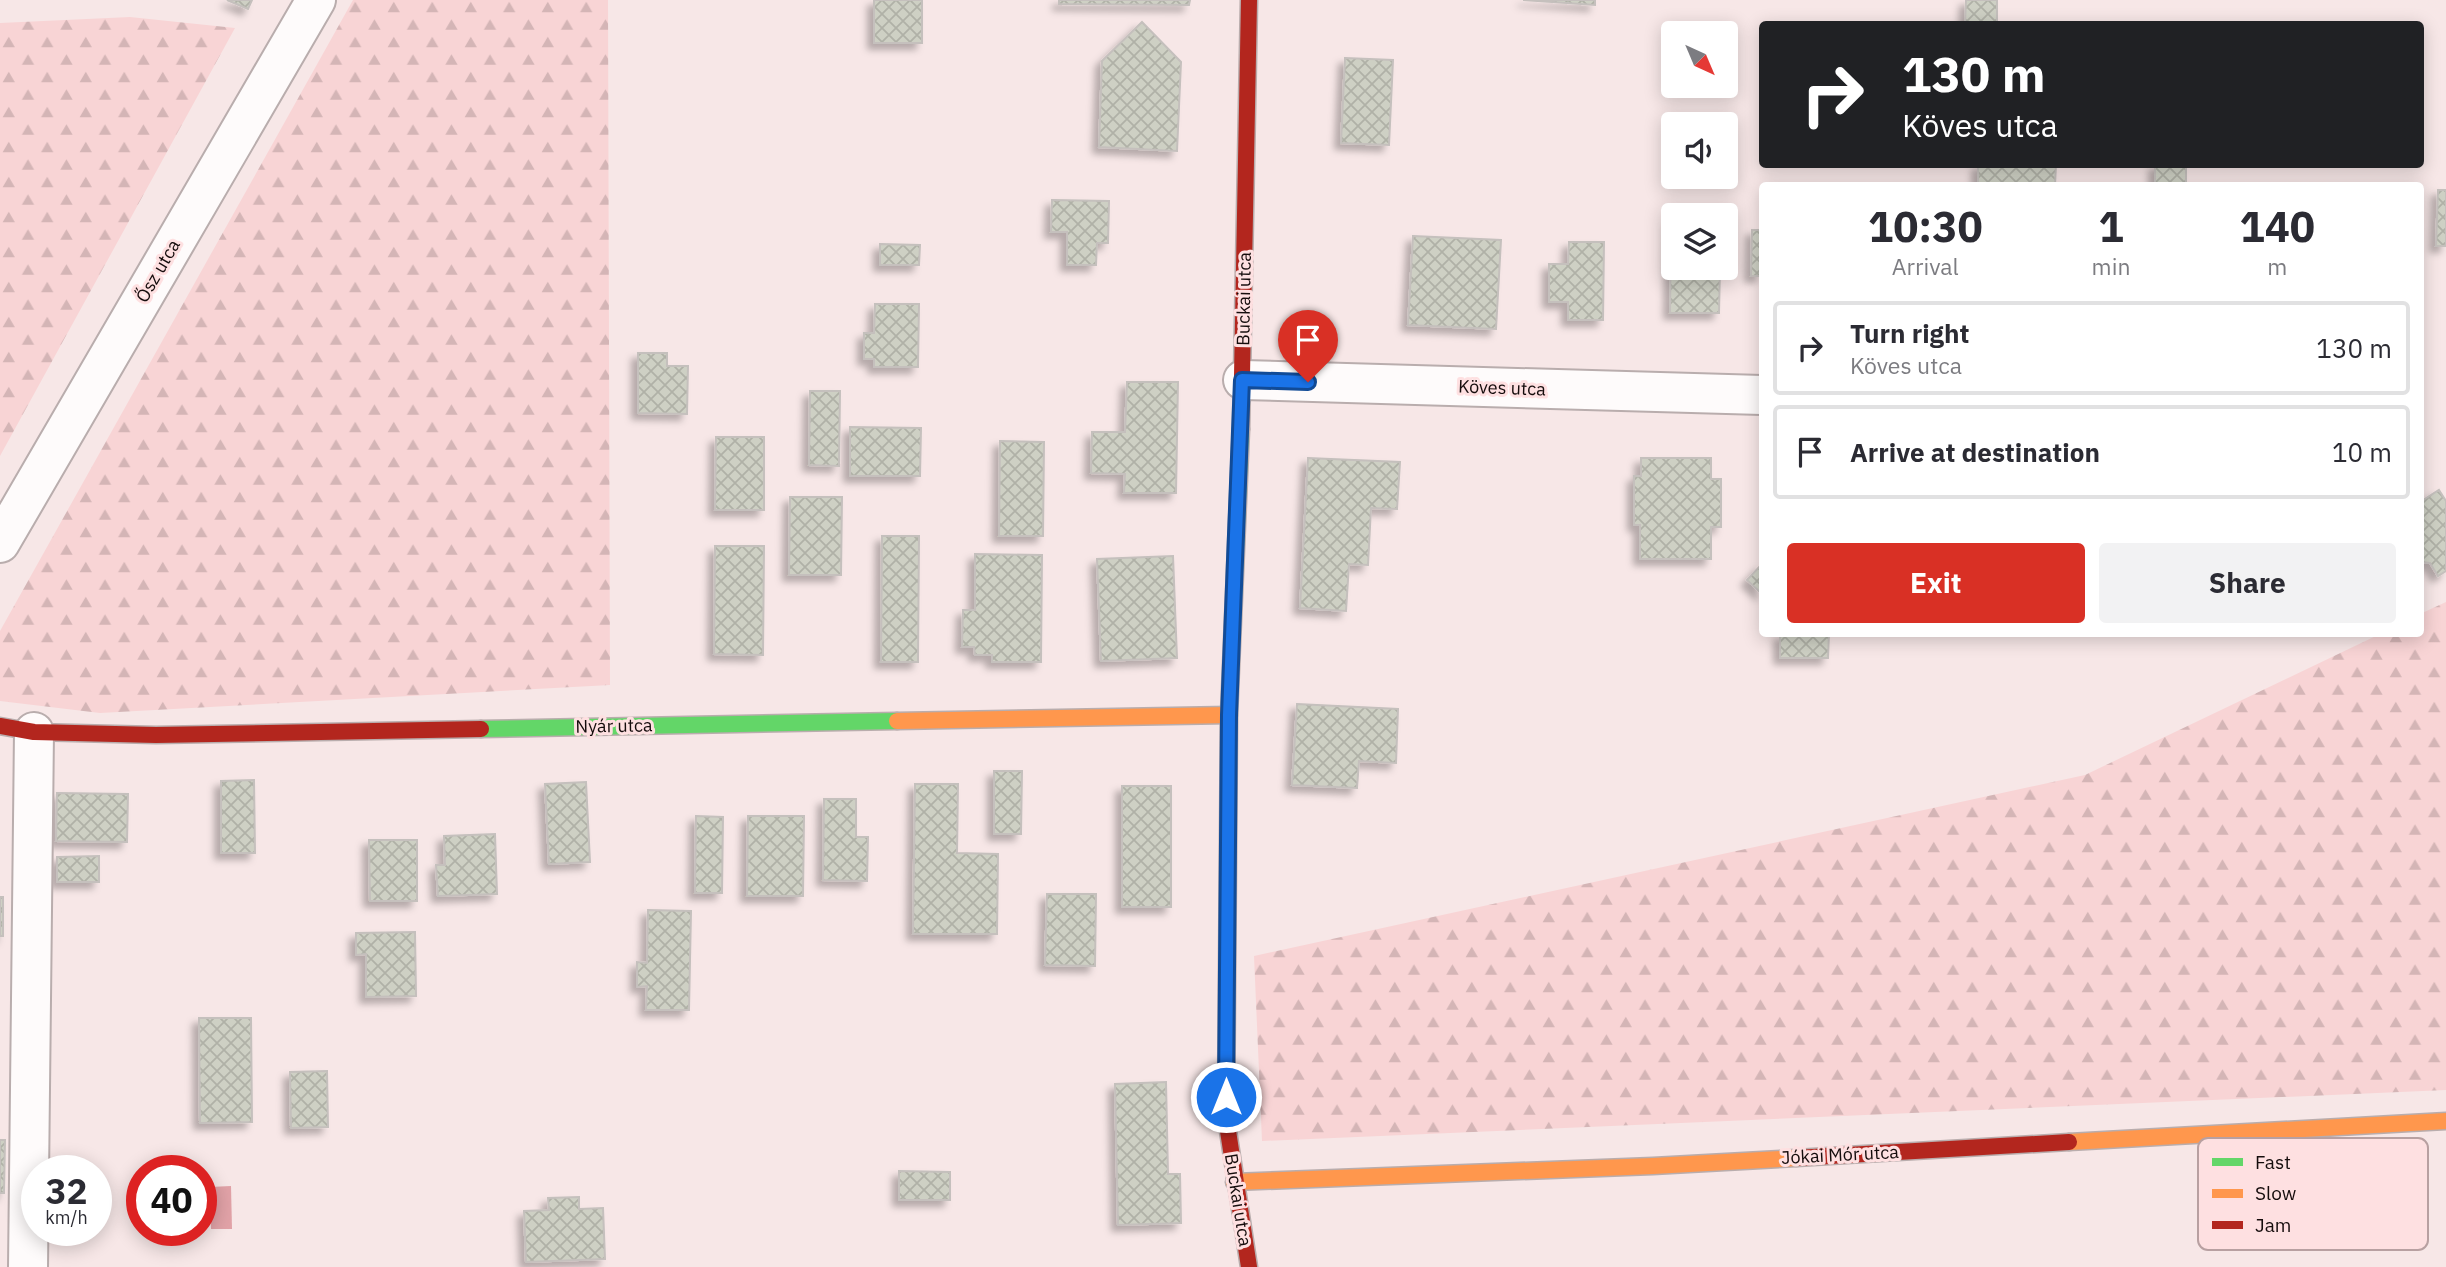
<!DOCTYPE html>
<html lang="en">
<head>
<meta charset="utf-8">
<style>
	body { margin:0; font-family:"IBM Plex Sans",sans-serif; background:#f2f2f3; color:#2b2b33; height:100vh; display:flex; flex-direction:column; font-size:26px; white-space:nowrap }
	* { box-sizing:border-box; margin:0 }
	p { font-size:23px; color:#7c7c81 }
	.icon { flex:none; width:38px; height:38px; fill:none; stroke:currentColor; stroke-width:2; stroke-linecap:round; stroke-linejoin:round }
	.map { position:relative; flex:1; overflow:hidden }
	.details { position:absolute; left:1759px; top:182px; width:665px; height:455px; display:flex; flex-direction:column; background:#fff; border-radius:7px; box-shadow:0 4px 18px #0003 }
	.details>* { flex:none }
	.hud { position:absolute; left:1759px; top:21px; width:665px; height:147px; border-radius:7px; box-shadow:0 4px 18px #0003; background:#202124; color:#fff; overflow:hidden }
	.needle { width:46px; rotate:136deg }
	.buttons { position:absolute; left:1661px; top:21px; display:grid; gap:14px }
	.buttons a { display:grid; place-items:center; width:77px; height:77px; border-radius:7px; background:#fff; box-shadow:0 4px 18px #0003; font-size:35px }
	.speed { position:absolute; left:21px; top:1155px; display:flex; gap:14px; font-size:35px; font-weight:700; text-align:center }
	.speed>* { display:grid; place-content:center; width:91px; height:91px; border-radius:50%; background:#fff; box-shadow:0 4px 18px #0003; line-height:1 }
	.speed small { font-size:18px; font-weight:400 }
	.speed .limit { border:10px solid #d22; background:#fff; color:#111 }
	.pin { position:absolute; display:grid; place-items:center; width:60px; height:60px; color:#fff; margin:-72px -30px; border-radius:50% 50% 50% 0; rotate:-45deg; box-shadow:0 0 7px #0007 }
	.pin .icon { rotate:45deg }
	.me { position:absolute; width:77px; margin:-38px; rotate:0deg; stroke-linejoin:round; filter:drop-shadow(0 0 5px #0008) }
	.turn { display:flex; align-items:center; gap:24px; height:147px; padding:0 28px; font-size:32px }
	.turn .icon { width:91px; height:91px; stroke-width:2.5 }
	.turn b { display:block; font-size:49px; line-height:60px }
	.eta { display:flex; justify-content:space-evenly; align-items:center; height:119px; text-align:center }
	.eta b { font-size:42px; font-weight:700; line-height:49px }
	.cta { display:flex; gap:14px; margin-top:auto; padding:14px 28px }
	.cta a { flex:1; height:80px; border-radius:7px; background:#d93025; color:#fff; font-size:28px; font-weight:700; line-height:80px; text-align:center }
	.cta a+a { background:#f2f2f3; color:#2b2b33 }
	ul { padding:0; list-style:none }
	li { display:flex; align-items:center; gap:21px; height:94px; margin:0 14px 10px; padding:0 14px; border:4px solid #e1e1e2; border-radius:7px }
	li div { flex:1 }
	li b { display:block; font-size:26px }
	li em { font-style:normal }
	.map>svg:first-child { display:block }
	.forest { fill:url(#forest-firs) }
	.water { fill:#e1a2a7 }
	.building { fill:url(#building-cross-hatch); stroke:#c5c0bd; stroke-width:2; filter:url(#shadow) }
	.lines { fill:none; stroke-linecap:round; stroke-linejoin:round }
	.street-casing { stroke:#b9adad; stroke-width:42 }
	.fast-casing { stroke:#b9adad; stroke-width:19 }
	.slow-casing { stroke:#b9adad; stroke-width:19 }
	.jam-casing { stroke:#b9adad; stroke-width:19 }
	.street { stroke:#fefbfb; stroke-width:38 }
	.fast { stroke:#63d668; stroke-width:16 }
	.slow { stroke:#ff974d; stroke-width:16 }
	.jam { stroke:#b3261e; stroke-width:16 }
	.route-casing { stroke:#114b97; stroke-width:18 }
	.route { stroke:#1a73e8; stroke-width:12 }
	.labels { text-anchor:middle; stroke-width:6; stroke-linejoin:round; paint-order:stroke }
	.street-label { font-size:18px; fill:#150c0c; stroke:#fee0e1 }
	.key { fill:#fee0e1; stroke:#b8a0a1; stroke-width:2 }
	.key-label { font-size:19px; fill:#150c0c }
</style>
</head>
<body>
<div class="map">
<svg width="2446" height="1267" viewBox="0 0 2446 1267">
	<defs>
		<pattern id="forest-firs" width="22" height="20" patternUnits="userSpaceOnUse" patternTransform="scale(1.75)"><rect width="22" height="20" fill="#f8d4d5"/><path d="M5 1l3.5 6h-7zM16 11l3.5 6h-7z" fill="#d4b5b6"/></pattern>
		<pattern id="building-cross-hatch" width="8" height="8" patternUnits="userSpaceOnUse" patternTransform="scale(1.75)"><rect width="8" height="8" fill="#ced0c4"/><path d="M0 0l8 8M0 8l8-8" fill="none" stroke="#b0b1a7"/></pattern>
		<filter id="shadow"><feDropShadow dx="-6" dy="6" stdDeviation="3.5" flood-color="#0004"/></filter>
	</defs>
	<rect width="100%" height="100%" fill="#f7e7e7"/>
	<path class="forest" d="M353,0H608L610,685L100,713L0,701V631Z
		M130,17L235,28L0,456V23Z
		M2446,602V1090L1262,1141L1254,956L2085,775L2380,634H2420V614Z"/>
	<path class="water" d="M231,1186L232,1229H211L210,1187Z"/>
	<path class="building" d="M227,0H252L248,9Z
		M874,0H922V43H874Z
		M1059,0H1190L1189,5L1059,4Z
		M1523,0H1595V5Z
		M1966,0H1997V24H1965Z
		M1142,22L1181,62L1177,151L1099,147L1102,61Z
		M1345,58L1393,60L1389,145L1341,143Z
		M1978,164H2056L2055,186H1978Z
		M2155,164H2186V186H2155Z
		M2438,190H2446V246H2436Z
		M1052,200L1109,201L1108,243H1097L1096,265H1067V232H1051Z
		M1671,220L1673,268H1720L1719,313H1670Z
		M1752,230H1762V276H1751Z
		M1413,236L1501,240L1496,329L1408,325Z
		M1569,242H1604L1603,320H1568V302H1549V264H1568Z
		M880,244L920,245L919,265H880Z
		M875,304H919L918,367H874V359H864V333H874Z
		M638,353H667V366H688L687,414L638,413Z
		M1127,382H1178L1176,493H1124L1125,474L1091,473L1092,432H1125Z
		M810,391H840L839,466L809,465Z
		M850,427L921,428L920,476H850Z
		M716,437H764V510H715Z
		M1000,441L1044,442L1043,536H999Z
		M1308,458L1400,462L1397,509L1371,508L1368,565L1349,564L1346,611L1300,608Z
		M1641,458H1711V479H1721V527H1711V559H1640V525H1634V476H1641Z
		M2439,490L2446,501V571L2438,576L2430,563L2420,562V502Z
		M790,497H842L841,575H789Z
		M882,536H919L918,662H881Z
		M715,546H764L763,655L714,654Z
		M975,554L1042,555L1041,662H992V655H975L974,647H962L963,610H975Z
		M1173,556L1177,658L1101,661L1097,559Z
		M1762,564V594L1747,580Z
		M1780,634H1829L1828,658H1780Z
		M1297,704L1398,709L1396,763L1359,761L1357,788L1292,785Z
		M994,771H1022L1021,834H994Z
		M254,780L255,853H221V781Z
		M586,782L590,862L549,864L545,784Z
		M915,784H958L957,853L998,854L997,934H913Z
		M1122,786H1171V907H1122Z
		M57,793L128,794L127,842L56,841Z
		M824,799H856V837H868L867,881L823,880Z
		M696,816L723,817L722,893H695Z
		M748,816H804L803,896H747Z
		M495,834L497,894L438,896L436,865H445L444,836Z
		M369,840H417V901H370Z
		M99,856V882H57V857Z
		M1047,894H1096L1095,966L1045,965Z
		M0,897H3V936H0Z
		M648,910L691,911L689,1010H646L647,986L637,987V962L647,963Z
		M415,932L416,996L366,997V954L356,955V933Z
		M199,1018H251L252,1122L200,1123Z
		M327,1071L328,1127L291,1128L290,1072Z
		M1166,1082L1168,1174H1180L1181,1223L1118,1225L1115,1084Z
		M0,1140H5L4,1193H0Z
		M899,1171L950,1172V1200H899Z
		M579,1197V1209L603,1208L605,1259L526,1262L524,1211L549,1210L548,1198Z"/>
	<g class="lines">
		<defs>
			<path id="street" d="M1243,380L1762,395
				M0,543L316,0
				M28,1267L34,732"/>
			<path id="fast" d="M481,729L897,721
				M1226,1118L1229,715L1241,429"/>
			<path id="slow" d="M897,721L1229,715
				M2069,1142L2446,1121
				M1234,1182L1653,1166L1796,1158"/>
			<path id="jam" d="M1241,429L1249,0
				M0,726L34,732L156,735L481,729
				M1226,1118L1249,1267
				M1796,1158L2069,1142"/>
		</defs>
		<use href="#street" class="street-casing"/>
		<use href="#fast" class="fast-casing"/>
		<use href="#slow" class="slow-casing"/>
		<use href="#jam" class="jam-casing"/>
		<use href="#street" class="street"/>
		<use href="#fast" class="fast"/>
		<use href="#slow" class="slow"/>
		<use href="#jam" class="jam"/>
	</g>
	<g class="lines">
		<defs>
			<path id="route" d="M1226,1097L1229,715L1242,380L1308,382"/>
		</defs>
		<use href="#route" class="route-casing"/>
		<use href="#route" class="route"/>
	</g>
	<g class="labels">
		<g class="street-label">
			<text transform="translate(158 271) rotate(-60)" y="6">Ősz utca</text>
			<text transform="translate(1244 299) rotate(-89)" y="6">Buckai utca</text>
			<text transform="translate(1502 388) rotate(2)" y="6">Köves utca</text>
			<text transform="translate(614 726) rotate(-1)" y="6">Nyár utca</text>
			<text transform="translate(1840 1155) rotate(-3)" y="6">Jókai Mór utca</text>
			<text transform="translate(1238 1200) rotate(81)" y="6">Buckai utca</text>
		</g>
	</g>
	<rect x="2198" y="1138" width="230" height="112" rx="10" class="key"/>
	<rect x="2212" y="1158" width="31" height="8" fill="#63d668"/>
	<rect x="2212" y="1189" width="31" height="9" fill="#ff974d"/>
	<rect x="2212" y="1221" width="31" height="8" fill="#b3261e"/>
	<g class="key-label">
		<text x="2255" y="1169">Fast</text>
		<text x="2255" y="1200">Slow</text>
		<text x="2255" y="1232">Jam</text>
	</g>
</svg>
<div class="buttons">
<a><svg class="needle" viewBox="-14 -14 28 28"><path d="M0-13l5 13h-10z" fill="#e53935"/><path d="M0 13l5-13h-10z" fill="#7c7c81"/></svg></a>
<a><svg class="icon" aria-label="sound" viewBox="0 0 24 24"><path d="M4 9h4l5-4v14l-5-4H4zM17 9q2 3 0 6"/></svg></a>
<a><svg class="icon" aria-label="layers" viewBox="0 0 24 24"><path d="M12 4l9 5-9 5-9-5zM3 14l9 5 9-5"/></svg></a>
</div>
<div class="speed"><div>32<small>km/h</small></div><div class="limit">40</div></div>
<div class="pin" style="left:1308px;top:382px;background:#d93025"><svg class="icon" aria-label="arrive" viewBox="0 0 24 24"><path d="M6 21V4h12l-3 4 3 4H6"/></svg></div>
<svg class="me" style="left:1226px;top:1097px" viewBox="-20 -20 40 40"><circle r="17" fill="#1a73e8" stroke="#fff" stroke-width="3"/><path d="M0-11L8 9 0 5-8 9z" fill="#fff"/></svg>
<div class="hud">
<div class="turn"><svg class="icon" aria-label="right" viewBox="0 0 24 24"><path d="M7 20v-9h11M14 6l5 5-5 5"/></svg><div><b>130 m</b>Köves utca</div></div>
</div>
<section class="details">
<div class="eta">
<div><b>10:30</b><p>Arrival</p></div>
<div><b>1</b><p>min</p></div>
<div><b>140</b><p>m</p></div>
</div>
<ul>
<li><svg class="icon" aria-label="right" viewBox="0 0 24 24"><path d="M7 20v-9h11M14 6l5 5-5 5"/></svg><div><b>Turn right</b><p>Köves utca</p></div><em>130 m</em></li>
<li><svg class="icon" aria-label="arrive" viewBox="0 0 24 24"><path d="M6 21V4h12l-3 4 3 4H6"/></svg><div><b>Arrive at destination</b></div><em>10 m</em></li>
</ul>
<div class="cta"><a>Exit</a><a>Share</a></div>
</section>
</div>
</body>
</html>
